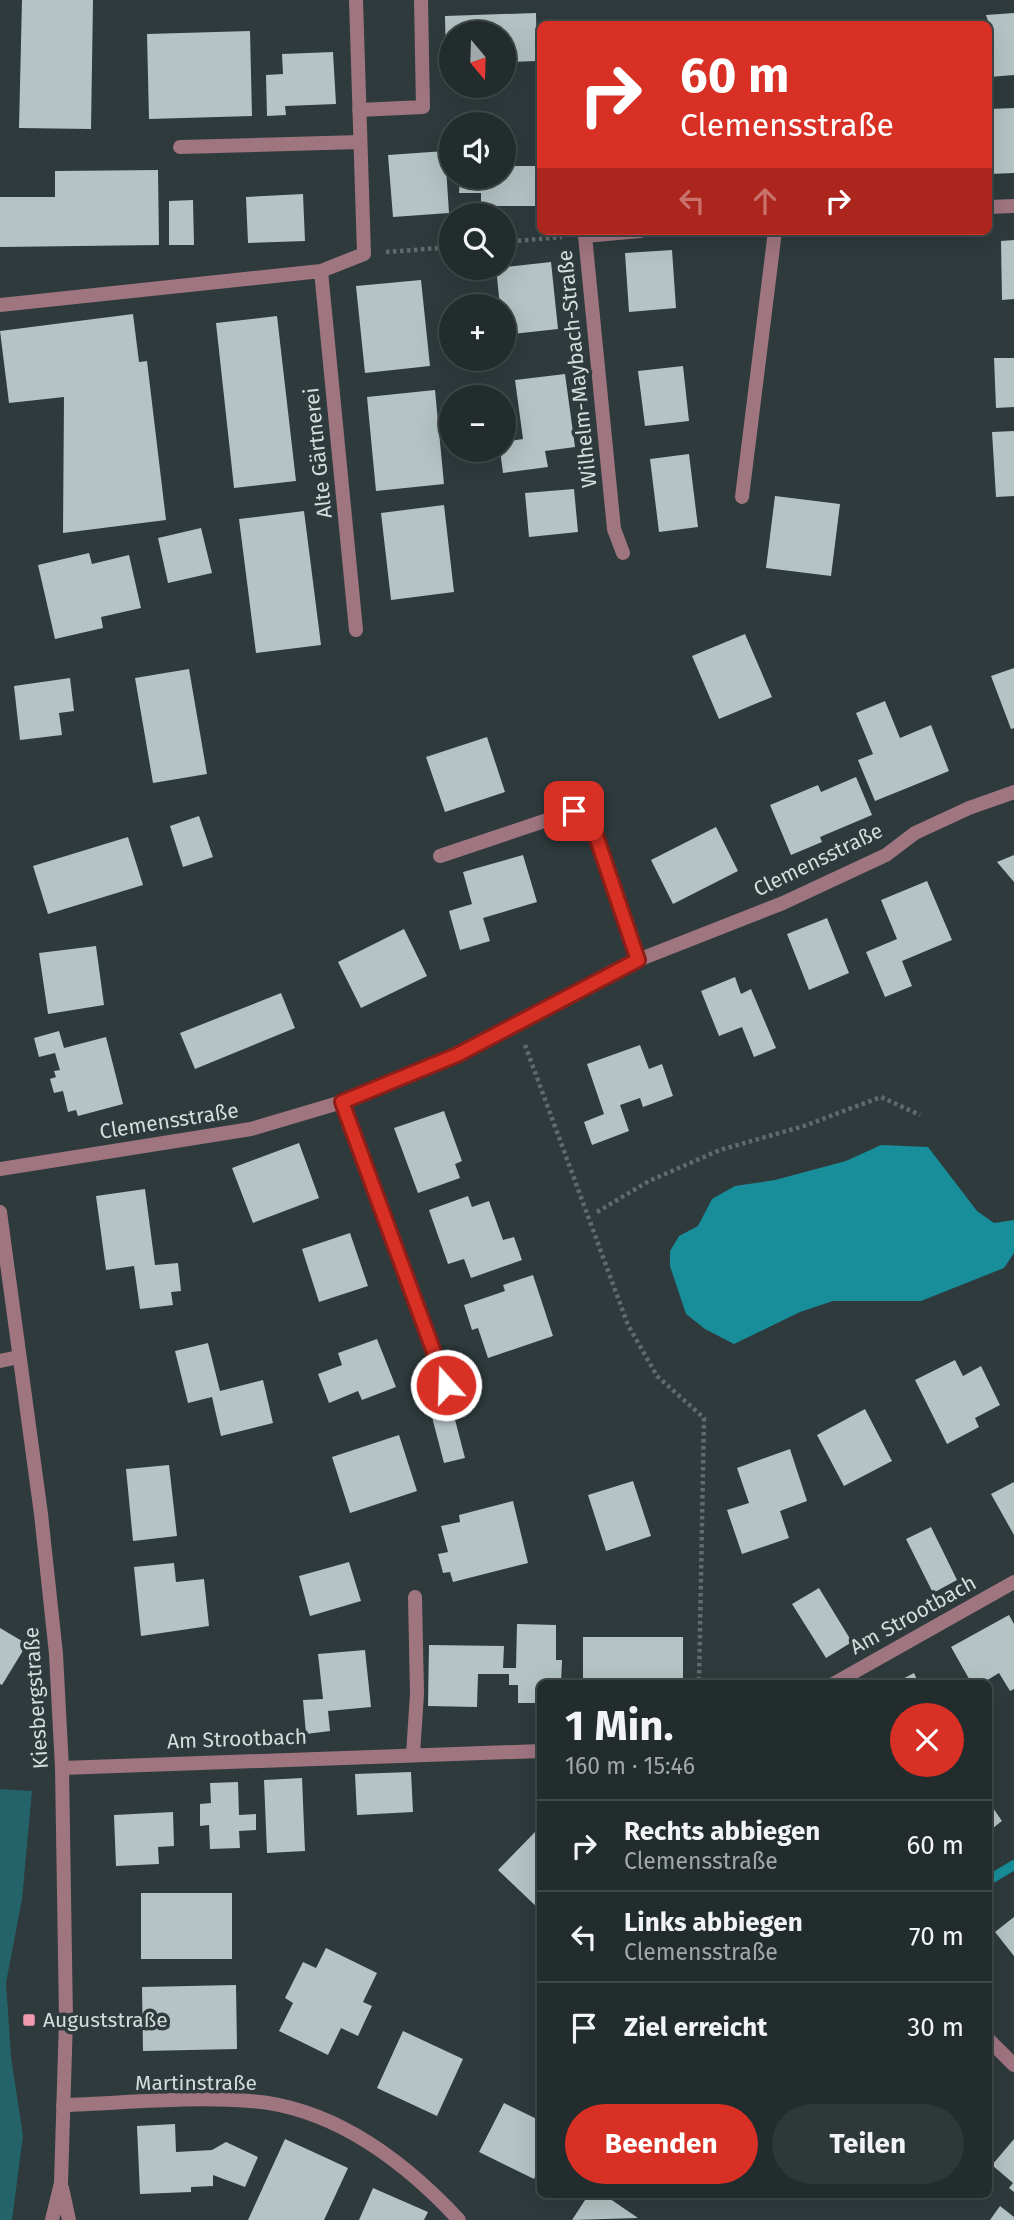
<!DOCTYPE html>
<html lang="de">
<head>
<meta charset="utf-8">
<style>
	body { margin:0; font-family:"Fira Sans",sans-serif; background:#2e3839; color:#f1f3f6; height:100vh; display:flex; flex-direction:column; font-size:26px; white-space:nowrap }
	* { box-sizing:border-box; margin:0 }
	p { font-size:23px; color:#a2a7aa }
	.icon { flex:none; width:38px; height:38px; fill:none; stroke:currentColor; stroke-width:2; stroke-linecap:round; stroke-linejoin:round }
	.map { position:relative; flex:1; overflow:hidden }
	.drawer { position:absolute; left:537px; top:1680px; width:455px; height:518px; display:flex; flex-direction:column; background:#222c2d; border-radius:10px; box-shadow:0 7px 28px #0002,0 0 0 2px #3f4849 }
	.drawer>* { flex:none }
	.banner { position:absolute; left:537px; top:21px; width:455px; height:214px; border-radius:10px; box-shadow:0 7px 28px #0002,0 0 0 2px #3f4849; background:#d93025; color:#fff; overflow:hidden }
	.needle { width:46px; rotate:161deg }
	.fabs { position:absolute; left:439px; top:21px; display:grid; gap:14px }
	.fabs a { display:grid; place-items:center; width:77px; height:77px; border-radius:50%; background:#222c2d; box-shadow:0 7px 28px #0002,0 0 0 2px #3f4849; font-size:35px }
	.pin { position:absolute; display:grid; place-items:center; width:60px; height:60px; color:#fff; margin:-30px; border-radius:14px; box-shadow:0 4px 10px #0006 }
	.me { position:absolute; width:77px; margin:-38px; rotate:340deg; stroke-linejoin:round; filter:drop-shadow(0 0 5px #0008) }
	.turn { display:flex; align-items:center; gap:24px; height:147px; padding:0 28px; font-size:32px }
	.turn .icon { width:91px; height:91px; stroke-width:2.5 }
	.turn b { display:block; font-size:49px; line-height:60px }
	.lanes { display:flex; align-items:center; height:66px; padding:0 28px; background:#0003; justify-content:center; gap:35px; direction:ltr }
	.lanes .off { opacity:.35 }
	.round { display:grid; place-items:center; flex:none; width:74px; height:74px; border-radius:37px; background:#2e3839 }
	.headline { display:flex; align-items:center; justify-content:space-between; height:119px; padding:0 28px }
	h1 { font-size:42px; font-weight:700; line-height:52px }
	.button { display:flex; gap:14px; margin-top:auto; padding:14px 28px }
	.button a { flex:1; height:80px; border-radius:42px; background:#d93025; color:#fff; font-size:28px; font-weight:700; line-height:80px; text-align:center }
	.button a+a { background:#2e3839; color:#f1f3f6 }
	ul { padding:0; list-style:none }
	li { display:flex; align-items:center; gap:21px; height:91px; padding:0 28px; border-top:2px solid #3f4849 }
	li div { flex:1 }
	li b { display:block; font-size:26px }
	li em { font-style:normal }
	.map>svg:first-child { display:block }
	.green { fill:#25636a }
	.water { fill:#178e99 }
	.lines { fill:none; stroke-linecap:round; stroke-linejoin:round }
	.stream { stroke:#178e99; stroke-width:10 }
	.building { fill:#b4c3c4 }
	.path { stroke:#606b6d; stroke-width:4.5; stroke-dasharray:3.5 3.5; stroke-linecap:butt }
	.service { stroke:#9f7580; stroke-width:14 }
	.minor { stroke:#9f7580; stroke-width:14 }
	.tertiary { stroke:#9f7580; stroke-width:14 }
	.route-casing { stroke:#8d1f18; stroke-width:18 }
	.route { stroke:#d93025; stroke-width:12 }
	.poi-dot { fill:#f19ab1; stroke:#2e3a3c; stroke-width:2.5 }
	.labels { text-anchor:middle; stroke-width:7; stroke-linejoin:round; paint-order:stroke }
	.street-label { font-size:21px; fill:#d5dcdd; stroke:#2e3a3c }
	.poi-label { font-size:21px; fill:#d5dcdd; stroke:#2e3a3c; text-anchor:start }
</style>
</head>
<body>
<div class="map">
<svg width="1014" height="2220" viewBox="0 0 1014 2220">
	<rect width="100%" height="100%" fill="#2e3a3c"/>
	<path class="green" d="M0,1789L32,1791L22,1899L6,1983L11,2057L23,2136L12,2220H0Z"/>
	<path class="water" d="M881,1145L928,1147L977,1211L994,1223L1014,1220V1253L1004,1268L921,1301H833L800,1312L734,1344L705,1329L686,1314L670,1266V1251L679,1236L698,1226L712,1199L735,1186L775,1180L846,1161Z"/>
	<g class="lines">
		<path class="stream" d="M989,1880L1014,1865"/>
	</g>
	<path class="building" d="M22,0H93L91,129L19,128Z
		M536,13L537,61L504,62V33H452V63H446L445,16Z
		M1014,13V75L989,77V24L986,15Z
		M250,31L252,116L149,119L147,34Z
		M333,52L336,104L285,106L286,115L267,116L266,75L283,74L282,54Z
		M1014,108V173L989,174V109Z
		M445,151L449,213L393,217L388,155Z
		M504,166H537V206H481V193H459L460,177H504Z
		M158,170L159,245L0,247V197H55V171Z
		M303,194L305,241L248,243L246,197Z
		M193,200L194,245H169V201Z
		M1014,240V299L1002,300L1001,241Z
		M672,250L676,308L629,312L625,253Z
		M551,262L558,329L504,335V306H500L496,268Z
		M421,280L430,366L365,373L356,286Z
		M133,314L139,362L147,361L166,520L63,533L64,397L9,403L0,331Z
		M277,316L296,481L234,488L216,323Z
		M994,358H1014V407L996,408Z
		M683,366L689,421L645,426L638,371Z
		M565,374L575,447L545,451L548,467L503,473L500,450H504V442L523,439L515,380Z
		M435,390L444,484L376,491L367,397Z
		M1014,431V496L996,497L992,432Z
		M689,454L698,527L659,532L650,459Z
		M574,489L578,532L529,537L525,493Z
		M775,496L840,504L831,576L766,568Z
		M444,505L454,592L391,600L381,513Z
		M304,511L321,645L256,653L239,519Z
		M201,528L212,573L168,583L158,538Z
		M89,553L92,564L129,555L141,608L101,617L103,628L55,639L38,565Z
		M745,634L772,697L719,719L692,656Z
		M1014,668V728L1011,729L991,676Z
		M189,669L207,774L153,783L135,678Z
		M70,678L74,711L59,713L62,735L20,740L14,686Z
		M885,701L900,738L931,725L949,771L875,801L858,760L873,754L856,713Z
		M487,737L505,792L445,812L426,757Z
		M856,777L872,815L820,837L822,842L791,855L770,805L818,785L821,792Z
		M199,816L213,857L183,867L170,826Z
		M716,827L738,871L673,904L651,860Z
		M128,837L143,885L48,914L33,866Z
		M523,855L537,902L483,918L490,941L460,950L449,911L472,904L463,872Z
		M1014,855V882L997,862Z
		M927,881L952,940L902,961L912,986L885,997L866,952L897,939L881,900Z
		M827,918L849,973L809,990L787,934Z
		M404,929L427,976L361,1008L338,962Z
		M96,946L104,1005L48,1014L39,953Z
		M735,977L741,994L751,989L776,1048L754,1057L742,1027L719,1036L701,991Z
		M281,993L295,1028L195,1069L180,1033Z
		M59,1031L64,1048L106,1037L123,1104L78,1116L76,1110L68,1112L63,1091L54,1093L50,1079L56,1077L54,1071L60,1070L55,1053L39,1057L34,1038Z
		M640,1045L649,1069L662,1064L673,1096L643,1107L640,1098L620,1105L629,1131L592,1145L584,1122L604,1114L587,1064Z
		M444,1111L462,1161L455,1164L460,1178L418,1193L394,1128Z
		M299,1143L319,1198L253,1223L232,1168Z
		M145,1189L155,1265L178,1263L181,1291L171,1292L173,1305L140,1309L134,1266L106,1270L96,1196Z
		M468,1196L472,1207L489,1201L503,1240L514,1237L522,1260L471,1278L464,1259L448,1264L429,1210Z
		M350,1233L368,1286L319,1302L302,1249Z
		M533,1275L553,1336L488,1358L478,1328L472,1330L464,1305L505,1291L503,1285Z
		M377,1339L396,1387L362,1400L358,1391L329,1403L318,1374L342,1365L338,1353Z
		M208,1343L220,1391L263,1380L273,1423L221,1436L212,1397L188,1403L175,1351Z
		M955,1360L963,1376L981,1366L1000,1405L975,1418L979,1427L947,1444L915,1380Z
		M865,1409L892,1461L844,1486L817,1435Z
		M453,1412L465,1458L444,1463L432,1417Z
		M399,1435L417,1491L350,1513L332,1457Z
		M790,1449L807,1501L780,1511L789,1538L742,1554L727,1510L749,1503L737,1468Z
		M169,1465L177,1536L133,1541L126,1469Z
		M633,1481L651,1536L606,1551L588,1495Z
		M1014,1482V1535L991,1494Z
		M513,1501L528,1563L453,1582L450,1572L443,1573L438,1554L448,1552L441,1526L460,1522L459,1515Z
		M931,1527L957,1580L933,1593L906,1539Z
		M349,1562L361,1601L310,1616L299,1576Z
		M174,1563L176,1582L204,1579L209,1626L141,1636L134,1567Z
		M819,1588L852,1642L826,1658L792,1604Z
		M1009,1615L1014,1624V1689L1010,1691L999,1673L981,1684H972L951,1647Z
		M517,1624L556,1625V1660H562L561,1684H541V1703H518V1685H509V1674H478L477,1707L428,1706L429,1645L504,1646L503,1668H516Z
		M0,1628L27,1644L2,1685L0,1684Z
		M583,1637H683V1684H583Z
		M365,1650L371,1707L328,1711L330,1731L306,1734L303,1700L323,1699L318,1654Z
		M914,1673L919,1684H893Z
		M411,1772L413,1812L357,1815L355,1774Z
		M302,1778L305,1851L267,1853L264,1780Z
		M238,1782L239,1815L256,1814V1830L239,1831L240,1848L210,1849L209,1825L200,1826V1804L211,1803L210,1783Z
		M989,1802L1002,1821L989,1831Z
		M173,1812L174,1846L158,1847L159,1864L116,1866L114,1815Z
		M535,1832L541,1838V1911L498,1870Z
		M141,1893H232V1959H141Z
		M1014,1917V1956L995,1932Z
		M326,1948L377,1973L363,2002L372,2006L358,2036L341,2028L328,2055L279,2031L293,2003L285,1998L303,1962L316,1968Z
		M236,1985L237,2049L143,2051L142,1987Z
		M403,2031L463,2059L437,2116L377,2088Z
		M504,2103L541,2121V2165L534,2179L479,2152Z
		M175,2124L176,2152L212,2150L226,2142L258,2157L245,2187L213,2175V2186L191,2187V2192L140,2194L137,2126Z
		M285,2139L348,2168L324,2220H248Z
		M1014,2139V2192L1009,2188L1013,2183L992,2165Z
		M373,2188L428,2212L424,2220H359Z
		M589,2194H603L638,2218L572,2220Z
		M1000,2206L1014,2217V2220H990Z"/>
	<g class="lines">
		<path class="path" d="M504,242L562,237
			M386,252L452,247
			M525,1045L628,1325L657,1376L704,1418L699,1684
			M597,1212L649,1181L720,1150L804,1126L881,1097L920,1115"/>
		<path class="service" d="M180,147L360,142
			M742,497L775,231"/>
		<path class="minor" d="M359,110L423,107L421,0
			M989,207L1014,206
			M321,271L356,630
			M0,305L321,271L364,254L356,0
			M623,553L614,529L585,236L640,231
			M440,856L574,811L593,827L638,960
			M342,1102L446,1385
			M0,1169L251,1129L342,1102L457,1055L638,960L783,903L886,855L915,833L969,808L1014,792
			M0,1361L19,1357
			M833,1684L1014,1582
			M413,1754L417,1694L415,1597
			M62,1768L541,1751
			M989,2040L1014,2065
			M63,2105C125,2103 189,2096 250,2101C333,2107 405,2162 459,2220"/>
		<path class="tertiary" d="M0,1212L41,1514L56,1654L62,1768L66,2019L61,2183L52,2220
			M62,2188L69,2220"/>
	</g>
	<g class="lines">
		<defs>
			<path id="route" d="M446,1385L342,1102L457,1055L638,960L593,827L574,811"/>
		</defs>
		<use href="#route" class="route-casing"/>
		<use href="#route" class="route"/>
	</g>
	<rect class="poi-dot" x="22" y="2013" width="14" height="14" rx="3.5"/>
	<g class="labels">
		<g class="street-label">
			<text transform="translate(577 369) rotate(-96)" y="7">Wilhelm-Maybach-Straße</text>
			<text transform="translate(318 453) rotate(-96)" y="7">Alte Gärtnerei</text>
			<text transform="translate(818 860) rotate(-26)" y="7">Clemensstraße</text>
			<text transform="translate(169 1121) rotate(-9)" y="7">Clemensstraße</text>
			<text transform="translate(913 1615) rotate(-29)" y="7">Am Strootbach</text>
			<text transform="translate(36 1698) rotate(-94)" y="7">Kiesbergstraße</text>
			<text transform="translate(237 1739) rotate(-2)" y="7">Am Strootbach</text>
			<text x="196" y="2090">Martinstraße</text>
		</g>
		<g class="poi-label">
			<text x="43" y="2027">Auguststraße</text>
		</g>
	</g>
</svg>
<div class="fabs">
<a><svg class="needle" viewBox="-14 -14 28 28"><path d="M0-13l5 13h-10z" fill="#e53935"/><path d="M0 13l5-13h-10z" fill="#a2a7aa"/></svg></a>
<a><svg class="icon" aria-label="sound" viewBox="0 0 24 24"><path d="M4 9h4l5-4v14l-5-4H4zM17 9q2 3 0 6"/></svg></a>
<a><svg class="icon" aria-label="search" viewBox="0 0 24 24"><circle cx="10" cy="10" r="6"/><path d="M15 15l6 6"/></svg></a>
<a>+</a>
<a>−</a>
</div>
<div class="pin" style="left:574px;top:811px;background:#d93025"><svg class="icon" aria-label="arrive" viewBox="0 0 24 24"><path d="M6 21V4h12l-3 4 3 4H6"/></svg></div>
<svg class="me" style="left:446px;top:1385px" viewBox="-20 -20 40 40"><circle r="17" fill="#d93025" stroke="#fff" stroke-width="3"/><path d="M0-11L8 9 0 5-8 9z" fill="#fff"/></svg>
<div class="banner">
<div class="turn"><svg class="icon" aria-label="right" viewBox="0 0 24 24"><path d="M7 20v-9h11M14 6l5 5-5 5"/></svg><div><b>60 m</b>Clemensstraße</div></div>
<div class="lanes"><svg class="icon off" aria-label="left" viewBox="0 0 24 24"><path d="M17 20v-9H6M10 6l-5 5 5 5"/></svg><svg class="icon off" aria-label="ahead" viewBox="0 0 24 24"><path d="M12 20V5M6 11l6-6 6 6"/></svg><svg class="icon" aria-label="right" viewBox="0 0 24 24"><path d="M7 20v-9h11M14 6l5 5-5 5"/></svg></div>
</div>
<section class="drawer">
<div class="headline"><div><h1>1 Min.</h1><p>160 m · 15:46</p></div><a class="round" style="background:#d93025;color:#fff"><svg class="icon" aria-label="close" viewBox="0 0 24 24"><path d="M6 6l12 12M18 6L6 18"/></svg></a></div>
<ul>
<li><svg class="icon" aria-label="right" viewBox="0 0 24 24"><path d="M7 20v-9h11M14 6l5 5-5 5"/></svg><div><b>Rechts abbiegen</b><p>Clemensstraße</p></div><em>60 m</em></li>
<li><svg class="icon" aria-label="left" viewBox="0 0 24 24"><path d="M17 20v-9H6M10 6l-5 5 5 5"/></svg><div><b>Links abbiegen</b><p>Clemensstraße</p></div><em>70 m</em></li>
<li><svg class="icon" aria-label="arrive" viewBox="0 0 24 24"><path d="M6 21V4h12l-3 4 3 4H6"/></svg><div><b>Ziel erreicht</b></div><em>30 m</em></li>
</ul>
<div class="button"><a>Beenden</a><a>Teilen</a></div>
</section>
</div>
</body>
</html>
